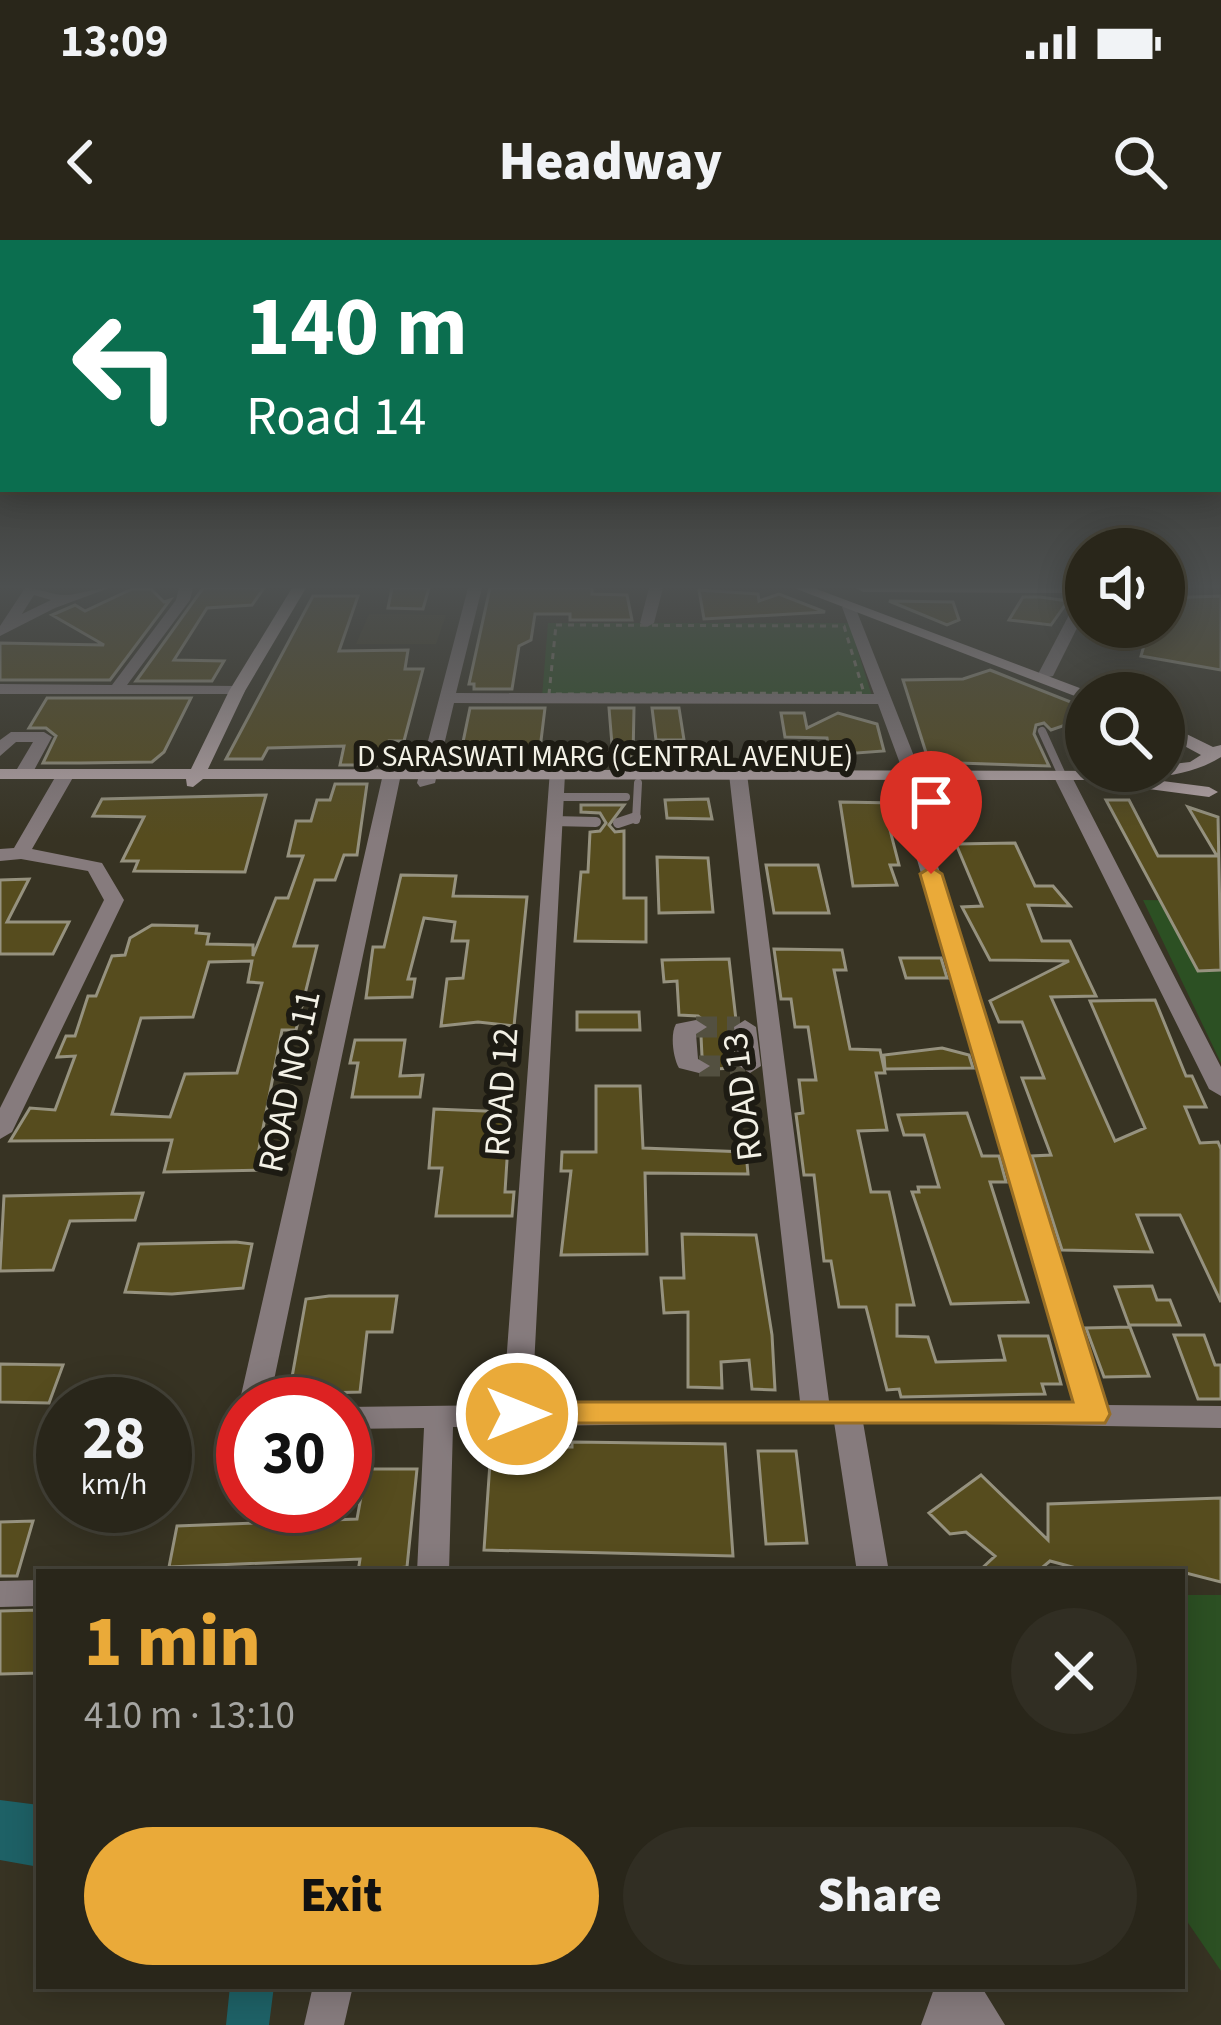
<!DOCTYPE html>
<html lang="en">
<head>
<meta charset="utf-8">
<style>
	body { margin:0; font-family:"Source Sans 3",sans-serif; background:#312e23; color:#f1f3f6; height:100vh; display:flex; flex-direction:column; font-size:45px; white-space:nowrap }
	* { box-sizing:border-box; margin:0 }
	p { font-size:39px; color:#a5a5a2 }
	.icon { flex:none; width:66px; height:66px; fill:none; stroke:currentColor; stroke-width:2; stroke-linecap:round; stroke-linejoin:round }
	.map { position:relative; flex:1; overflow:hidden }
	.sheet { position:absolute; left:36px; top:1329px; width:1149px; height:420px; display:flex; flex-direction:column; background:#29261a; border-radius:0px; box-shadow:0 6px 30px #0003,0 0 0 3px #454339 }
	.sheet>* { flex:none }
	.guide { position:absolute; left:0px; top:0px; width:1221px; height:252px; box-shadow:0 6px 30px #0003,0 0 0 3px #454339; background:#0b6e4f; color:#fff; overflow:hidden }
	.tools { position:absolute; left:1065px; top:288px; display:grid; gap:24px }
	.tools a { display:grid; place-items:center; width:120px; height:120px; border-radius:50%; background:#29261a; box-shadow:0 6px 30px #0003,0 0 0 3px #454339; font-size:60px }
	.speed { position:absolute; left:36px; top:1137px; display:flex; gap:24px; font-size:60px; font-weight:700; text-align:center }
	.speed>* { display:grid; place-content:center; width:156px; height:156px; border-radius:50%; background:#29261a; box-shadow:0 6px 30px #0003,0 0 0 3px #454339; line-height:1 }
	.speed small { font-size:30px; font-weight:400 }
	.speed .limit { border:18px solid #d22; background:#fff; color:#111 }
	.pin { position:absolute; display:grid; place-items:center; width:102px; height:102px; color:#fff; margin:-123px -51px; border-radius:50% 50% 50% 0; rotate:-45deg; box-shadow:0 0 12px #0007 }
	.pin .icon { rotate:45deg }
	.me { position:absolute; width:132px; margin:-66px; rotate:90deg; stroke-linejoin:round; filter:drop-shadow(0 0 9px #0008) }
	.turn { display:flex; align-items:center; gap:42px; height:252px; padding:0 48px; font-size:54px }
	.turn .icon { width:156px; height:156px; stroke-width:2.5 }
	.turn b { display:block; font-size:84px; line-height:102px }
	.round { display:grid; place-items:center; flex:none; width:126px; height:126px; border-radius:63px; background:#312e23 }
	.headline { display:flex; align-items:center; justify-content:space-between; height:204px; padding:0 48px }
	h1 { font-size:72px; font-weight:800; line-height:90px; color:#eaaa39 }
	.primary-button { display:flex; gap:24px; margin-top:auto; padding:24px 48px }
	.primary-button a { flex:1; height:138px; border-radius:72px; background:#eaaa39; color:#111; font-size:48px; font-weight:800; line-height:138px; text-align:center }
	.primary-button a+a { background:#312e23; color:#f1f3f6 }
	.status { display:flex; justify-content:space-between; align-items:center; height:84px; padding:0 60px; background:#29261a; direction:ltr }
	.status svg { height:33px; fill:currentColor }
	header { display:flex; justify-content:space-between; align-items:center; height:156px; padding:0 48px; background:#29261a; font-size:54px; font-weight:800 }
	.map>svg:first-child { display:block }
	.built { fill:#423d25 }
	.green { fill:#2c5023 }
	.water { fill:#1e6166 }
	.building { fill:#564c1e; stroke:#96927f; stroke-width:3; fill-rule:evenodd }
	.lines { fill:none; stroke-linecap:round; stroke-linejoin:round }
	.street-tunnel { stroke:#535040; stroke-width:21; stroke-dasharray:21 10; stroke-linecap:butt }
	.path { stroke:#817e70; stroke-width:3; stroke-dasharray:6 6; stroke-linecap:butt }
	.lane-far1 { stroke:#867b7d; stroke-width:8 }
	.lane { stroke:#867b7d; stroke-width:10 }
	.street { fill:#867b7d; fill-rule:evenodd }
	.secondary { fill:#b4a4a6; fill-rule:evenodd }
	.route { fill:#eaaa39; stroke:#986e25; stroke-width:3 }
	.labels { text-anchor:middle; stroke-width:12; stroke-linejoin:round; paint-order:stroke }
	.far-street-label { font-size:30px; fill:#f3f1e6; stroke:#1d1b13 }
	.street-label { font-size:36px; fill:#f3f1e6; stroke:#1d1b13 }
</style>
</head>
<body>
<div class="status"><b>13:09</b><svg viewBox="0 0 49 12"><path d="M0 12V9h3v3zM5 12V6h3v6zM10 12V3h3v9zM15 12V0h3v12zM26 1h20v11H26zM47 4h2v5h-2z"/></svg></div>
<header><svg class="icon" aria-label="back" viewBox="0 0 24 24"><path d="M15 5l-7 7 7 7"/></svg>Headway<svg class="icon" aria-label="search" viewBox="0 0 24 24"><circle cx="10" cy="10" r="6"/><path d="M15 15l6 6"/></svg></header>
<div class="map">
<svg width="1221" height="1785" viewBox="0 0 1221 1785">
	<rect width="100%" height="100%" fill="#373323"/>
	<path class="built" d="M369,374L446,375L436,404H356Z"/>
	<path class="green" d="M548,383H849L872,456L542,457Z
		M1143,660L1221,661V823Z
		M1182,1355H1221V1731L1182,1674Z"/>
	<path class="water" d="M0,1560L39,1565V1627L0,1620Z
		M230,1746H274L269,1785H226Z"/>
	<path class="building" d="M203,348H264L252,365L207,368L174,420L224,421L212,441H136Z
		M392,348H429L423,369L388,368Z
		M490,348H592V354L627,355L632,380H570V374H535L531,400L519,406L512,449H474V444H469Z
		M132,349H151L164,362L170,360L110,440H0V403L104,405L52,375L75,365L85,371Z
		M699,350L758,354L759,361L779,354L825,372L704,379Z
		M313,356H358L339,411L408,410L405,429H423L404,501H389L383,525H340L344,506L268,508L262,519H226Z
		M1221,356V430L1141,416L1149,387H1164V358Z
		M1023,357H1040L1068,361L1051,385L1009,380Z
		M889,361L953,362L959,380L947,385Z
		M990,430L1086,468V492L1068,484L1051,490L1044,483L1036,485L1034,494L1049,526L929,522L903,440L963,439Z
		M47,458H191L164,512L152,522L80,523H43L56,496L46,488H29Z
		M470,468H545L539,517L495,516L497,507H462Z
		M609,468H634L633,517H613Z
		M652,468H679L684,500H656Z
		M781,473H804L807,488L838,473L877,484L884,511L830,515L827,498L785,497Z
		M335,544H367L357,615H344L335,640H315L294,706H317L296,790H282L259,909H269L265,930L164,932L172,900L10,901L30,868L55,870L75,816L57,817L66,796H75L88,756H96L112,716L125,715L130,698L152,685L197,686L196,693L209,694L207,704L253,705V716L276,658H288L303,616H288L296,581H311L317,560H330ZM252,721L248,742L262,743L237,833L185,834L170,877L112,874L141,778L193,777L209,722Z
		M266,555L245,632L134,631L138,621H122L144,577L93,576L102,559Z
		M708,559L712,579L667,578L665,560Z
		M1106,560H1129L1158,616H1217L1188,567L1218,577L1221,730L1198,731Z
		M840,562L896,563L903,587L889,586L899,625H890L897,645L853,646Z
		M581,565H624L609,585L615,592L624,591V658H646V702L575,701L581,632H588L590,592L600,591L606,583L600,573L581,572Z
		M1015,603L1035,646H1053L1070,666L1028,665L1042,701H1070L1096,756L1051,757L1115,901L1145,888L1090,761L1155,760L1186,836H1192L1206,867H1185L1200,903L1218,902L1221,909V1062L1180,975H1137L1152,1012L1062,1010L1032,916L1051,915L1022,838H1044L1022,782H999L990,761L1069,721L990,720L962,667L982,666L956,604Z
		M657,617L708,618L713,672L659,673Z
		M766,625H818L829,673H774Z
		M401,635L456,636L453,656L527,657L514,786L478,782L441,786L447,739L463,738L468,701H452L455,682L424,678L408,739H415L412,757L366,758L373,707H384Z
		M29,639L7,682H69L53,714H0V640Z
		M774,709L842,710L846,730H834L850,809L880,810L885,833H876L887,890L858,891L871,952H889L914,1065H897V1096L928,1097L936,1122L1005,1120L999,1096H1048L1061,1144H1042L1045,1154L901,1157L899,1149L887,1150L866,1067H839L831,1021H824L814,935H804L796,874L803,873L799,840H816L808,787H795L791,759H781Z
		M900,718H941L947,738H906Z
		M729,719L736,780L730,788L736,828L713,829L702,816L701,796L711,786L698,776L679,775L677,741L664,742L662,720Z
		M577,772H639L640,790H577Z
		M355,800H405L400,836L423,835L420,857H352L358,823H350Z
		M942,808L969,815L973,828L885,829L884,815Z
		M596,846H640L643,908L746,912L748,934L645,933L647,1014L561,1015L571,931H561L562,912H596Z
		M434,869L510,872L505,952H514L512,976H436L442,928H429Z
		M967,873L982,916H999L1006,942H990L1028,1062L951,1064L912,952H919L918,947H939L924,895H904L898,875Z
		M143,953L135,980L70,981L53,1030L0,1031L4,956Z
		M682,994L756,995L772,1095L775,1150L752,1149L749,1120L721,1122L722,1148L688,1147V1072L664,1073L661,1038H684Z
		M139,1004L236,1002L252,1004L243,1048L172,1054L125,1052Z
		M1152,1046L1157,1060H1170L1180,1085H1129L1115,1047Z
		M329,1056H397L392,1092H367L360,1152L289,1154L306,1059Z
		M1130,1087L1149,1136L1104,1137L1086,1088Z
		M1174,1095H1204L1215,1125H1221V1159H1198Z
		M0,1124L63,1125L49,1163L0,1162Z
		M572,1202L725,1204L733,1316L484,1310L491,1208L572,1207Z
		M758,1211H796L807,1303L766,1304Z
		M366,1229H417L407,1327L358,1332L360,1319L169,1327L177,1286L357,1279Z
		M981,1235L1048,1300V1264L1221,1258V1342L1182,1332L1087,1331L1050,1321L1037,1332H978L995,1316L966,1292L950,1294L929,1273Z
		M33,1281L17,1336H0V1282Z
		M39,1370V1433L0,1434V1371Z"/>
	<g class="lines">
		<path class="street-tunnel" d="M696,787H740
			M699,826H745"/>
		<path class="path" d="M556,385L844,386L864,453L549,454Z"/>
		<path class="lane-far1" d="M1042,491L1062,535
			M555,557H626
			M636,580L638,543"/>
		<path class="lane" d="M553,581L596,582
			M618,583L636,577"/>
		<path class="street" d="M25,348C39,348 54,356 67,355C81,354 94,348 109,348L55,368L0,396V386ZM34,355L51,360L22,374Z
			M179,348H193L190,360L127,445L237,446L245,451L243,454H0V444L112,445L176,360Z
			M468,348H482L456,453L874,454L842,367L854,364L925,544L914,549L1105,1165L1221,1166V1188L863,1182L889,1332H857L834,1182L453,1187L449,1332H417L424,1188L345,1189V1167L503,1165L550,530L565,534L532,1165L800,1161L729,534L738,529L747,534L829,1161L1076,1164L892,534L902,529L878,464L454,463L435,543L420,547L417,543Z
			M649,348H663L654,383L647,387L640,383Z
			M1086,352V370L1053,436L1039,439L1037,436L1079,356Z
			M44,492L52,497L32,534L17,538L14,534L33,502H16L0,516V500L11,492Z
			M66,529L75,534L32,609L102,623L124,660L12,892L0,899V868L104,660L88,631L21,619L0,621V609L14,608L57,534Z
			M392,529L401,534L269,1164H243V1170L239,1164L383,534Z
			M1062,530L1071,535L1221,827V856L1209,849L1053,535Z
			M696,780L707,787L696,794L698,819L710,826L699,833L679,828C673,818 670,794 676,784Z
			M745,780L756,787L761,826L750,833L739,826L734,787Z
			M39,1340V1366L0,1367V1341Z
			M313,1746H353L344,1785H304Z
			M935,1746H981L1005,1785H921Z"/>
		<path class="secondary" d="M292,348H306L245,451L208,529L1164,531V525L1190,522L1201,515L1164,495V483L1213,507L1221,505V517C1181,542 1130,538 1084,540L203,539L193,547L187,546L186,539H0V529H191L229,451Z
			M794,348H814L1093,453H1086V460L1080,458Z
			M856,348H1086V353L863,352Z
			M1147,539L1209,547L1218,552L1209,557L1141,548V540Z"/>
	</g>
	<linearGradient id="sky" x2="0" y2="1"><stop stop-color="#1e1c13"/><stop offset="0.58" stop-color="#4d5050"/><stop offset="1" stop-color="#4d5050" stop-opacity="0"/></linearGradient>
	<rect width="1221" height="598" fill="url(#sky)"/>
	<path class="route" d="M931,627L942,634L1110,1174L1105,1183H505L500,1174L505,1165L517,1162H1073L920,634Z"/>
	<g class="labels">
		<g class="far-street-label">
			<text x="605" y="526">D SARASWATI MARG (CENTRAL AVENUE)</text>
		</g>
		<g class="street-label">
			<text transform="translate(288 841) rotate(-78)" y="13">ROAD NO.11</text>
			<text transform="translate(500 852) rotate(-86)" y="13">ROAD 12</text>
			<text transform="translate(741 857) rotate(-97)" y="13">ROAD 13</text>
		</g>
	</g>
</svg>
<div class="tools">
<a><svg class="icon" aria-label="sound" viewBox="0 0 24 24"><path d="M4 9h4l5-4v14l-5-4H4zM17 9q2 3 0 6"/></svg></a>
<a><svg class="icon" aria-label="search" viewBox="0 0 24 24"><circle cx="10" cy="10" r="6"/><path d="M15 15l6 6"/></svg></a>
</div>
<div class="speed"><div>28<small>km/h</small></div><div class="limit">30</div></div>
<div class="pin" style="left:931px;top:634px;background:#d93025"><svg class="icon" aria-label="arrive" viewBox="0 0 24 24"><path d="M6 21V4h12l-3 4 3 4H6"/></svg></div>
<svg class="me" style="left:517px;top:1174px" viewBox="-20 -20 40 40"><circle r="17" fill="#eaaa39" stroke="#fff" stroke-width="3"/><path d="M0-11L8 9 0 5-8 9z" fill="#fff"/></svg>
<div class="guide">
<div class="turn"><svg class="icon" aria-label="left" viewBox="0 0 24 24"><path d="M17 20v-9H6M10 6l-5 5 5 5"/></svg><div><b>140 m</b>Road 14</div></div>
</div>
<section class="sheet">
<div class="headline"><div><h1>1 min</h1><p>410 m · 13:10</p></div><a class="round"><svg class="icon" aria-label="close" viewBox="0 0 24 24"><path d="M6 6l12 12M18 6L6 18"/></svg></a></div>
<div class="primary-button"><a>Exit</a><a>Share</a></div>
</section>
</div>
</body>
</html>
